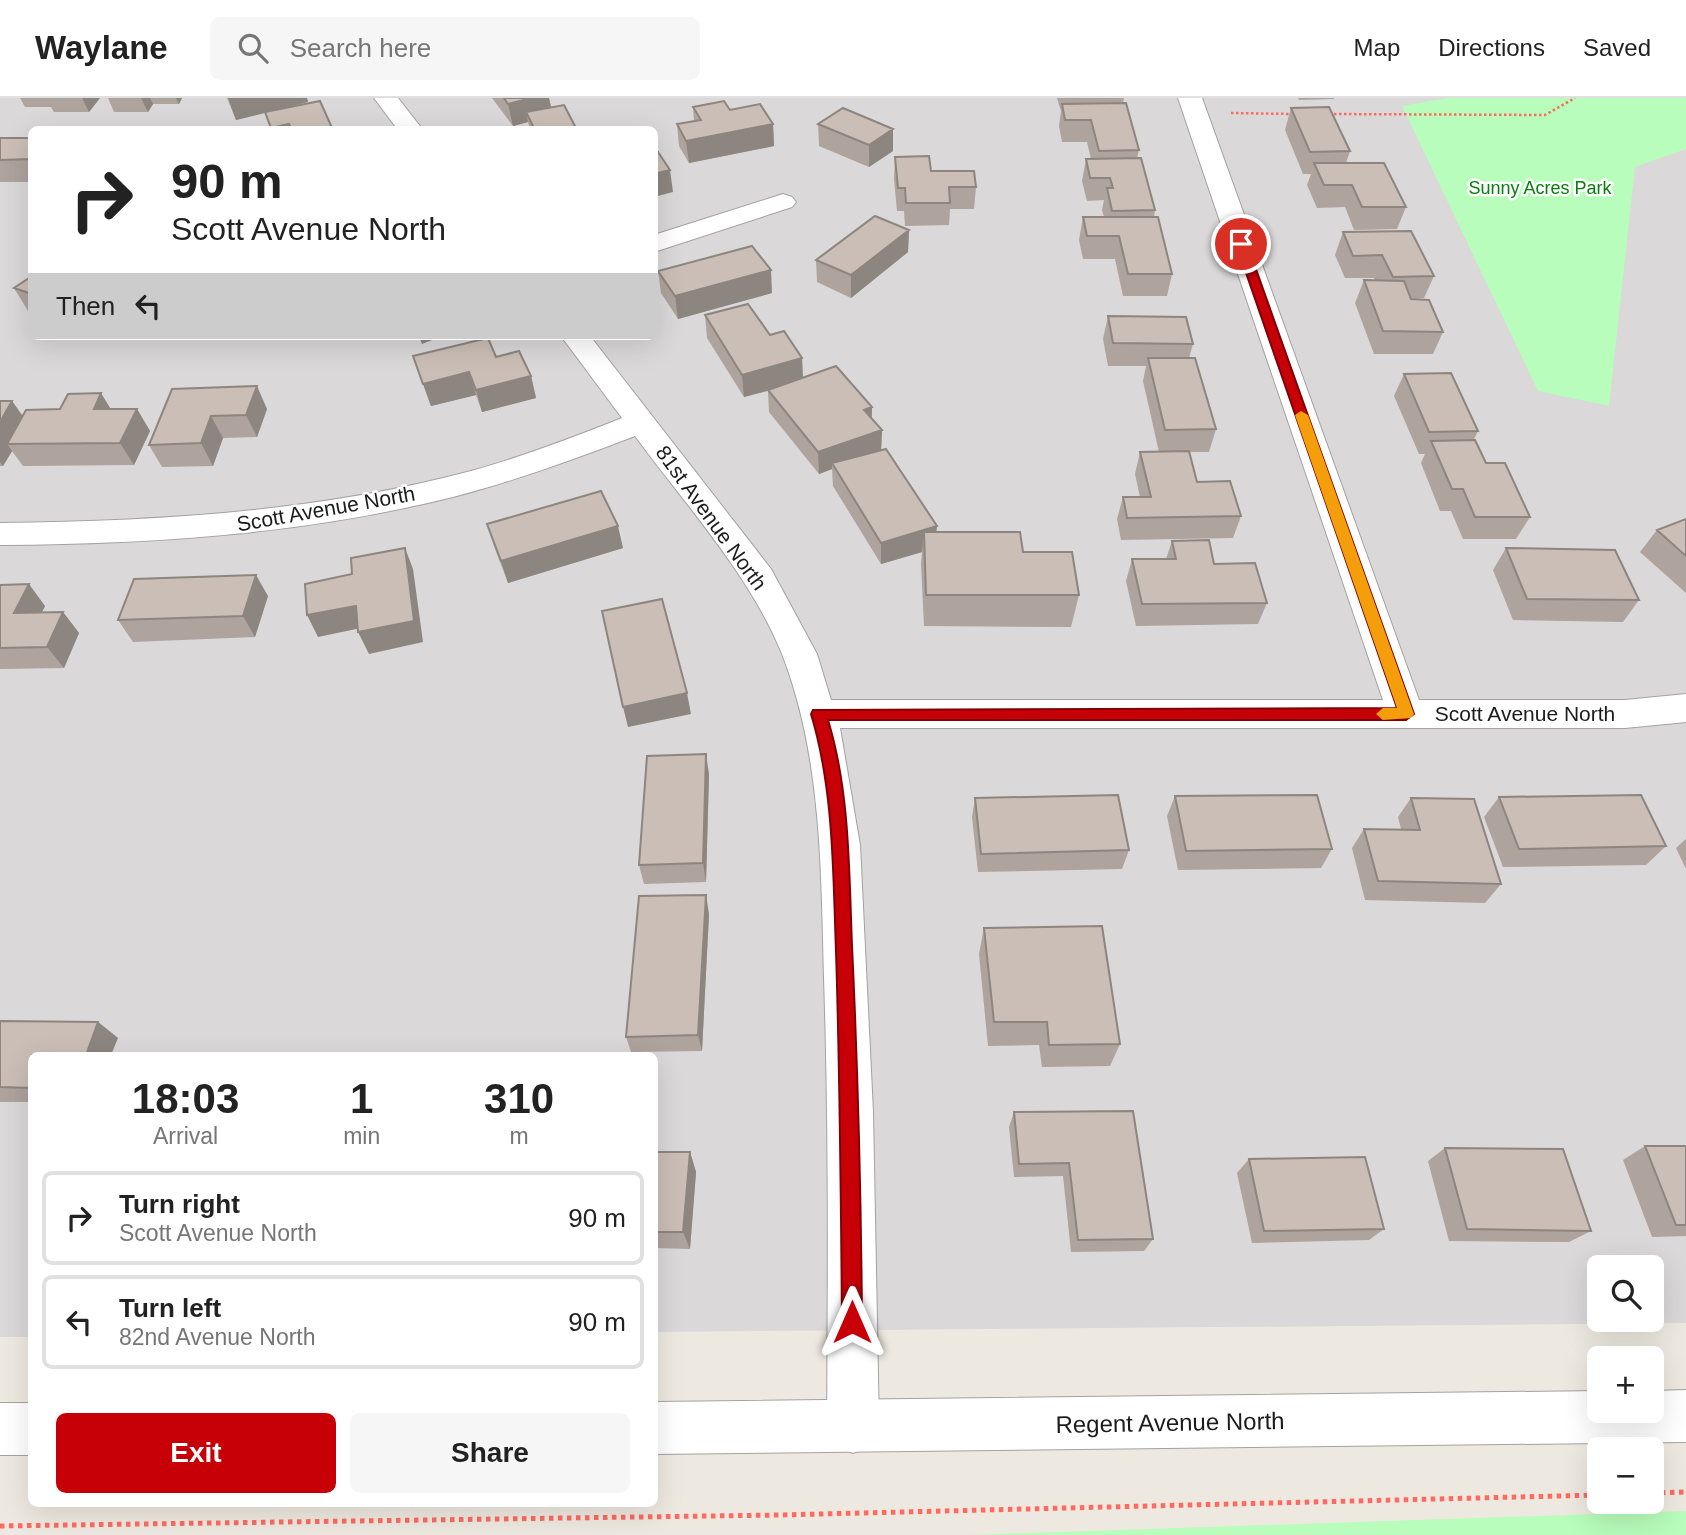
<!DOCTYPE html>
<html lang="en">
<head>
<meta charset="utf-8">
<style>
	body { margin:0; font-family:Helvetica,sans-serif; background:#f6f6f6; color:#222; height:100vh; display:flex; flex-direction:column; font-size:26px; white-space:nowrap }
	* { box-sizing:border-box; margin:0 }
	p { font-size:23px; color:#767676 }
	.icon { flex:none; width:38px; height:38px; fill:none; stroke:currentColor; stroke-width:2; stroke-linecap:round; stroke-linejoin:round }
	.map { position:relative; flex:1; overflow:hidden }
	.sheet { position:absolute; left:28px; top:954px; width:630px; height:455px; display:flex; flex-direction:column; background:#fff; border-radius:10px; box-shadow:0 7px 28px #0002 }
	.sheet>* { flex:none }
	.banner { position:absolute; left:28px; top:28px; width:630px; height:214px; border-radius:10px; box-shadow:0 7px 28px #0002; background:#fff; color:#222; overflow:hidden }
	.controls { position:absolute; left:1587px; top:1157px; display:grid; gap:14px }
	.controls a { display:grid; place-items:center; width:77px; height:77px; border-radius:10px; background:#fff; box-shadow:0 7px 28px #0002; font-size:35px }
	.pin { position:absolute; display:grid; place-items:center; width:60px; height:60px; color:#fff; margin:-30px; border:4px solid #fff; border-radius:50%; box-shadow:0 2px 7px #0007 }
	.me { position:absolute; width:77px; margin:-38px; rotate:0deg; stroke-linejoin:round; filter:drop-shadow(0 0 5px #0008) }
	.turn { display:flex; align-items:center; gap:24px; height:147px; padding:0 28px; font-size:32px }
	.turn .icon { width:91px; height:91px; stroke-width:2.5 }
	.turn b { display:block; font-size:49px; line-height:60px }
	.then { display:flex; align-items:center; height:66px; padding:0 28px; background:#0003; gap:14px; font-size:26px }
	.eta { display:flex; justify-content:space-evenly; align-items:center; height:119px; text-align:center }
	.eta b { font-size:42px; font-weight:600; line-height:49px }
	.button { display:flex; gap:14px; margin-top:auto; padding:14px 28px }
	.button a { flex:1; height:80px; border-radius:10px; background:#c70008; color:#fff; font-size:28px; font-weight:600; line-height:80px; text-align:center }
	.button a+a { background:#f6f6f6; color:#222 }
	ul { padding:0; list-style:none }
	li { display:flex; align-items:center; gap:21px; height:94px; margin:0 14px 10px; padding:0 14px; border:4px solid #e0e0e0; border-radius:10px }
	li div { flex:1 }
	li b { display:block; font-size:26px }
	li em { font-style:normal }
	header { display:flex; align-items:center; gap:42px; box-sizing:border-box; height:98px; padding:0 35px; background:#fff; border-bottom:2px solid #e0e0e0 }
	header strong { font-size:33px }
	nav { display:flex; gap:38px; margin-inline-start:auto; font-size:24px }
	.search { width:490px; height:63px; background:#f6f6f6; display:flex; align-items:center; gap:18px; box-sizing:border-box; padding:0 24px; border-radius:10px; color:#767676; font-size:26px }
	.map>svg:first-child { display:block }
	.residential { fill:#dad8d8; fill-rule:evenodd }
	.park { fill:#b8fdbb }
	.lines { fill:none; stroke-linecap:round; stroke-linejoin:round }
	.minor-casing { stroke:#a2a2a2; stroke-width:2 }
	.tertiary-casing { stroke:#a2a2a2; stroke-width:2 }
	.path-far1 { stroke:#ff6a60; stroke-width:2.5; stroke-dasharray:2.5 2.5; stroke-linecap:butt }
	.path { stroke:#ff6a60; stroke-width:5; stroke-dasharray:4.5 4.5; stroke-linecap:butt }
	.minor { fill:#fff; fill-rule:evenodd }
	.tertiary { fill:#fff; fill-rule:evenodd }
	.wall { fill:#aea39d }
	.shaded-wall { fill:#8d857f }
	.building { fill:#cabeb6; stroke:#8d857f; stroke-width:2 }
	.route { fill:#c70008; stroke:#810005; stroke-width:2 }
	.slow { fill:#f59e0b }
	.labels { text-anchor:middle; stroke-width:5; stroke-linejoin:round; paint-order:stroke }
	.far-park-label { font-size:18px; fill:#047f09; stroke:#fff }
	.street-label { font-size:21px; fill:#1b1b1b; stroke:#fff }
	.near-street-label { font-size:24px; fill:#1b1b1b; stroke:#fff }
</style>
</head>
<body>
<header>
<strong>Waylane</strong>
<div class="search"><svg class="icon" aria-label="search" viewBox="0 0 24 24"><circle cx="10" cy="10" r="6"/><path d="M15 15l6 6"/></svg>Search here</div>
<nav><a>Map</a><a>Directions</a><a>Saved</a></nav>
</header>
<div class="map">
<svg width="1686" height="1437" viewBox="0 0 1686 1437">
	<rect width="100%" height="100%" fill="#eee9e0"/>
	<path class="residential" d="M0,0H1686V1225L655,1234L654,957H32L31,1239H0ZM32,32H654V238H32ZM1600,1169H1652V1222H1600Z"/>
	<path class="park" d="M1447,0H1686V51L1635,69L1609,308L1538,293L1402,8Z
		M1686,1413V1437H968Z"/>
	<g class="lines">
		<defs>
			<path id="minor" d="M374,0H398L423,32H398Z
				M1178,0H1202L1419,602H1625L1686,596V624L1625,630H840L860,747L873,1014L879,1329L871,1347L853,1355L835,1347L827,1329C828,1179 829,1029 824,880C821,771 822,659 782,556C750,477 685,406 635,338C575,361 515,383 453,399C305,436 153,446 0,447V425C158,423 317,414 471,373C522,359 572,340 622,320L561,238H590L771,471L817,556L831,602H1383Z
				M783,96L792,99L796,104L792,109L654,154V137Z"/>
			<path id="tertiary" d="M1686,1292V1344L654,1356V1304L1600,1293V1312H1652V1293Z
				M0,1305H32V1357H0Z"/>
		</defs>
		<use href="#minor" class="minor-casing"/>
		<use href="#tertiary" class="tertiary-casing"/>
		<path class="path-far1" d="M1231,15L1292,16
			M1329,16L1545,17L1575,0"/>
		<path class="path" d="M1652,1395L1686,1394
			M0,1428L779,1417L1600,1397"/>
		<use href="#minor" class="minor"/>
		<use href="#tertiary" class="tertiary"/>
	</g>
	<path class="wall" d="M20,0H100L89,14H54L51,9H25Z
		M108,0H182L179,6H153L148,14H114Z
		M227,0H307L308,4L285,10L292,32H272L265,15L236,22Z
		M492,0H549L551,10L577,32H530L528,24L513,28Z
		M1057,0H1124L1123,5L1139,52L1137,60L1155,112L1154,119L1172,176L1167,198H1123L1115,161H1083L1079,142L1083,119H1104L1102,112L1104,102L1087,103L1082,83L1086,61H1091L1087,44H1062L1059,28L1061,13Z
		M1298,0H1334V1L1299,2Z
		M693,9L730,12L773,26L774,48L689,65L679,48L677,26L694,23Z
		M1291,10L1350,53L1346,65L1406,109L1397,131L1354,132L1345,109L1317,110L1307,87L1311,76H1303L1285,32Z
		M818,26L893,53L869,69L819,48Z
		M0,40H32V84H0Z
		M895,59L931,73L976,89L974,111H950L949,127L905,128L904,113H897L894,81Z
		M909,132L908,154L851,200L817,184L816,162Z
		M1343,134L1434,178L1424,200L1411,201L1443,234L1433,256H1374L1355,205L1364,182H1375L1374,180H1345L1335,157Z
		M658,173L772,195L678,221L661,195Z
		M32,178V214L28,213L14,190Z
		M705,217L770,237L802,260L803,280L872,309V320L882,332L881,352L937,434L1023,454L1079,497L1071,529L924,528L921,466L922,454L881,466L833,388L832,371L819,376L769,314L768,293L744,299L707,240Z
		M1108,218L1193,246L1189,260L1216,331L1209,354H1189L1197,384L1241,418L1233,440L1121,442L1117,421L1123,399H1140L1135,376L1140,354H1159L1143,283L1146,268H1108L1103,241Z
		M413,258L496,259L531,278L536,300L482,314L476,297L431,308Z
		M1404,276L1478,333L1473,343L1486,365L1530,419L1516,441H1463L1451,413H1440L1421,365L1425,356H1419L1394,298Z
		M172,291L267,311L257,339L223,340L213,368L162,369L149,347Z
		M0,303H12L23,318L110,311H137L150,333L134,367L23,368L12,353L3,368H0Z
		M1686,421V495L1640,454L1657,432Z
		M487,426L623,450L508,485L494,448Z
		M1172,443L1214,466L1267,505L1258,526L1136,528L1126,483L1132,461H1166Z
		M1506,450L1639,502L1623,524L1513,522L1493,472Z
		M0,487L45,508L42,514H63L79,535L64,570L0,571Z
		M268,498L255,539L133,544L118,522Z
		M709,676L706,784L644,786L639,767Z
		M1175,698L1332,751L1321,770L1178,772L1167,718Z
		M1499,699L1666,748L1646,767L1503,769L1484,719Z
		M975,700L1129,752L1122,771L978,774L972,719Z
		M1411,700L1501,786L1485,805L1365,802L1352,750L1364,731H1401L1398,719Z
		M1686,741V771L1676,750Z
		M709,816L702,953L631,954L626,939Z
		M984,830L1120,946L1110,968L1042,969L1039,947L988,948L979,856Z
		M0,923L98,924L118,940L32,957V1004H0Z
		M1014,1014L1153,1141L1144,1153L1071,1154L1063,1078L1014,1079L1009,1029Z
		M1645,1048H1686V1138L1652,1139L1623,1062Z
		M1445,1050L1591,1133L1569,1144L1449,1143L1428,1063Z
		M654,1054H690L696,1074L690,1151L654,1150Z
		M1249,1061L1384,1131L1369,1142L1252,1145L1237,1075Z"/>
	<path class="shaded-wall" d="M82,0H100L89,14Z
		M141,0H150L153,6L148,14Z
		M176,0H182L179,6Z
		M228,0H307L308,4L236,22Z
		M531,0H549L553,18L526,14L528,24L513,28L508,6Z
		M289,26L292,32H272L271,30Z
		M773,26L774,48L689,65L686,43Z
		M893,31V53L869,69V47Z
		M670,72L673,94L654,99V76Z
		M909,132L908,154L851,200V177Z
		M771,172L772,195L678,221L675,198Z
		M419,238H442L422,246Z
		M802,260L803,283L744,299L742,277Z
		M469,274L476,297L431,308L423,286Z
		M531,278L536,300L482,314L476,292Z
		M257,288L267,311L257,339L246,317Z
		M101,295L115,318L94,311Z
		M12,303L27,325L7,346L12,353L3,368L0,364V324Z
		M872,309L871,331L864,312Z
		M137,311L150,333L134,367L120,345Z
		M211,318L223,340L213,368L201,345Z
		M882,332L881,354L832,365V371L819,376L818,354Z
		M618,428L623,450L508,485L501,463Z
		M937,428L935,450L924,434L922,454L881,466V445Z
		M405,450L413,471L423,544L369,556L358,534Z
		M256,477L268,498L255,539L243,518Z
		M29,486L45,508L31,536L14,515Z
		M356,508L366,529L318,539L307,517Z
		M63,514L79,535L64,570L47,549Z
		M687,595L691,616L628,629L623,609Z
		M706,656L709,676L706,784L703,765Z
		M706,797L709,816L702,953L698,937Z
		M98,924L118,940L111,957H86Z
		M690,1054L696,1074L690,1151L683,1134Z"/>
	<path class="building" d="M504,0H531L508,6Z
		M320,3L333,32H292L289,26L271,30L265,14Z
		M724,3L730,12L760,6L773,26L686,43L677,26L701,22L693,9Z
		M1126,5L1139,52L1099,53L1091,22H1065L1062,6Z
		M564,7L577,32H535L526,14Z
		M1329,9L1350,53L1310,54L1291,10Z
		M843,10L893,31L869,47L818,26Z
		M0,40H32V61L0,62Z
		M654,54H658L670,72L654,76Z
		M929,58L931,73H974L976,89H949L950,105H906L905,90H898L895,59Z
		M1141,60L1155,112L1112,113L1107,90H1113L1110,80H1090L1086,61Z
		M1314,65H1384L1406,109H1362L1352,87H1324Z
		M875,118L909,132L851,177L816,162Z
		M1083,119H1158L1172,176H1128L1119,138H1087Z
		M1411,133L1434,178L1393,179L1382,157L1353,158L1343,134Z
		M752,148L771,172L675,198L658,173Z
		M32,178V196L14,190Z
		M1364,182L1404,183L1411,201L1429,202L1443,234L1383,233Z
		M748,206L770,237L784,233L802,260L742,277L705,217Z
		M1108,218L1186,219L1193,246L1113,245Z
		M488,240L496,259L519,253L531,278L476,292L469,274L423,286L413,258Z
		M1148,260H1195L1216,331L1165,332Z
		M836,268L872,309L864,312L882,332L818,354L768,292Z
		M1451,275L1478,333L1429,334L1404,276Z
		M257,288L246,317L211,318L201,345L149,347L172,291Z
		M101,295L94,311H137L120,345L7,346L26,312L60,311L68,296Z
		M0,303H12L0,324Z
		M1475,342L1486,365H1505L1530,419H1475L1463,391H1452L1431,343Z
		M886,351L937,428L881,445L832,365Z
		M1189,353L1197,384L1230,383L1241,418L1127,420L1123,399H1151L1140,354Z
		M601,393L618,428L501,463L487,426Z
		M1686,421V458L1657,432Z
		M924,434H1020L1023,454H1072L1079,497H926Z
		M1209,442L1214,466L1255,465L1267,505L1142,506L1132,461H1176L1172,443Z
		M405,450L414,523L358,534L356,508L307,517L305,486L352,476L351,460Z
		M1506,450L1615,452L1639,502L1527,501Z
		M256,477L243,518L118,522L134,481Z
		M29,486L14,515L63,514L47,549L0,550V487Z
		M662,501L687,595L623,609L602,513Z
		M706,656L703,765L639,767L647,658Z
		M1118,697L1129,752L981,756L975,700Z
		M1317,697L1332,751L1186,753L1175,698Z
		M1641,697L1666,748L1519,751L1499,699Z
		M1411,700L1474,701L1501,786L1378,783L1364,731L1420,732Z
		M706,797L698,937L626,939L639,798Z
		M1102,828L1120,946L1049,947L1047,924H994L984,830Z
		M0,923L98,924L86,957H32V990L0,989Z
		M1133,1013L1153,1141L1078,1142L1069,1065L1019,1066L1014,1014Z
		M1645,1048H1686V1127H1676Z
		M1445,1050L1563,1051L1591,1133L1467,1131Z
		M654,1054H690L683,1134H654Z
		M1365,1059L1384,1131L1264,1133L1249,1061Z"/>
	<path class="route" d="M1241,142L1247,146L1414,616L1406,622H828C850,694 849,774 852,848C858,974 861,1099 862,1224L859,1232L852,1234L845,1232L842,1224C841,1100 840,977 836,853C833,775 834,692 811,616L813,612L1397,610L1236,146Z"/>
	<path class="slow" d="M1301,313L1308,317L1414,616L1411,620L1383,622L1376,616L1383,610H1397L1295,317Z"/>
	<g class="labels">
		<g class="far-park-label">
			<text x="1540" y="96">Sunny Acres Park</text>
		</g>
		<g class="street-label">
			<text transform="translate(326 411) rotate(-10)" y="7">Scott Avenue North</text>
			<text transform="translate(711 420) rotate(54)" y="7">81st Avenue North</text>
			<text x="1525" y="623">Scott Avenue North</text>
		</g>
		<g class="near-street-label">
			<text transform="translate(1170 1325) rotate(-1)" y="8">Regent Avenue North</text>
		</g>
	</g>
</svg>
<div class="controls">
<a><svg class="icon" aria-label="search" viewBox="0 0 24 24"><circle cx="10" cy="10" r="6"/><path d="M15 15l6 6"/></svg></a>
<a>+</a>
<a>−</a>
</div>
<div class="pin" style="left:1241px;top:146px;background:#d93025"><svg class="icon" aria-label="arrive" viewBox="0 0 24 24"><path d="M6 21V4h12l-3 4 3 4H6"/></svg></div>
<svg class="me" style="left:852px;top:1224px" viewBox="-20 -20 40 40"><path d="M0-17L14 15 0 8-14 15z" fill="#c70008" stroke="#fff" stroke-width="4"/></svg>
<div class="banner">
<div class="turn"><svg class="icon" aria-label="right" viewBox="0 0 24 24"><path d="M7 20v-9h11M14 6l5 5-5 5"/></svg><div><b>90 m</b>Scott Avenue North</div></div>
<div class="then">Then<svg class="icon" aria-label="left" viewBox="0 0 24 24"><path d="M17 20v-9H6M10 6l-5 5 5 5"/></svg></div>
</div>
<section class="sheet">
<div class="eta">
<div><b>18:03</b><p>Arrival</p></div>
<div><b>1</b><p>min</p></div>
<div><b>310</b><p>m</p></div>
</div>
<ul>
<li><svg class="icon" aria-label="right" viewBox="0 0 24 24"><path d="M7 20v-9h11M14 6l5 5-5 5"/></svg><div><b>Turn right</b><p>Scott Avenue North</p></div><em>90 m</em></li>
<li><svg class="icon" aria-label="left" viewBox="0 0 24 24"><path d="M17 20v-9H6M10 6l-5 5 5 5"/></svg><div><b>Turn left</b><p>82nd Avenue North</p></div><em>90 m</em></li>
</ul>
<div class="button"><a>Exit</a><a>Share</a></div>
</section>
</div>
</body>
</html>
